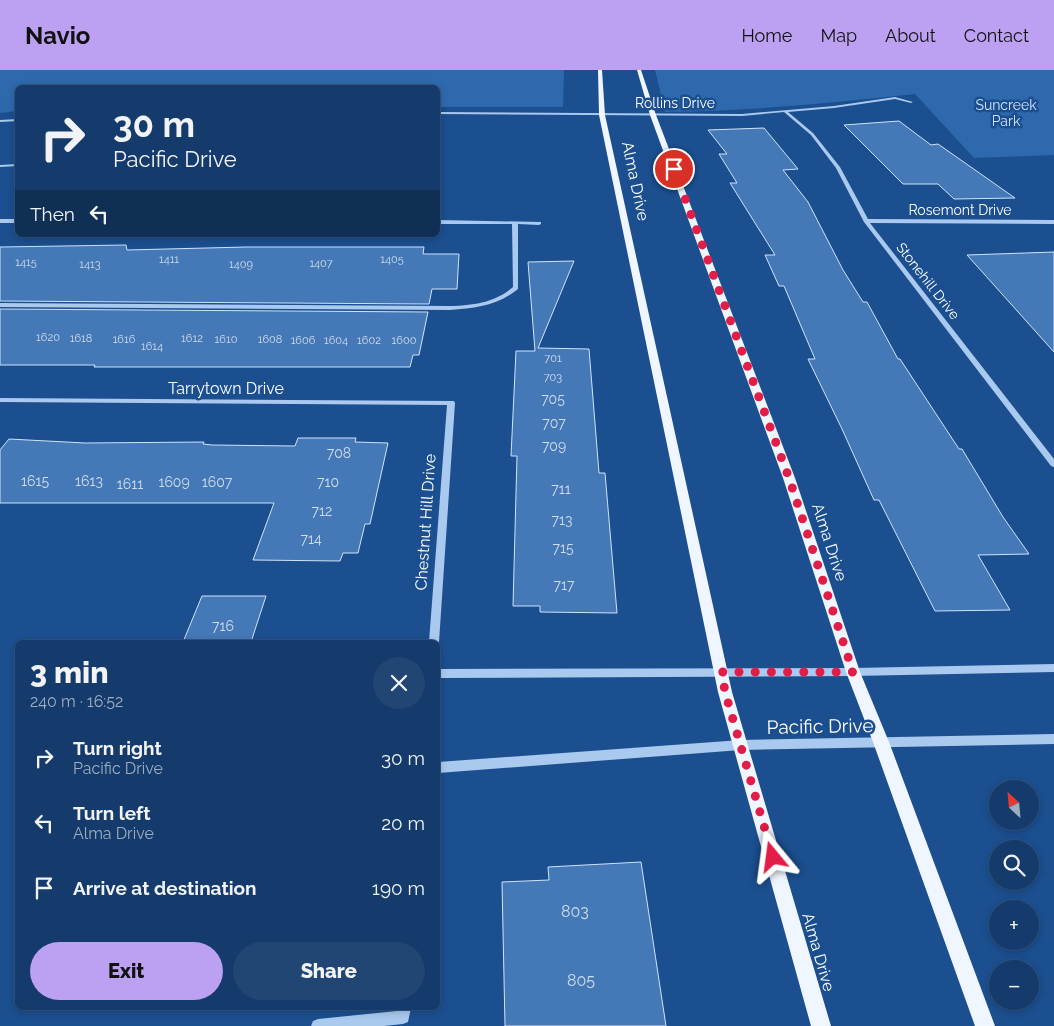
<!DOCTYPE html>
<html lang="en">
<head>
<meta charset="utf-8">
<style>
	body { margin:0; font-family:Raleway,sans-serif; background:#214673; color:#f1f3f6; height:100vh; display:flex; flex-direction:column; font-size:19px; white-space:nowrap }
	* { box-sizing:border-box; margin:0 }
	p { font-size:16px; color:#9dadc1 }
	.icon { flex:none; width:28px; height:28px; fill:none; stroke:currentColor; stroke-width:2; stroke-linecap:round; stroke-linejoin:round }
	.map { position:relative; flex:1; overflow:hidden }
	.details { position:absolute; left:15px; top:570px; width:425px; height:370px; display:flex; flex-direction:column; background:#143b6b; border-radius:8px; box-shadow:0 2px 8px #0003,0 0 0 1px #33557e }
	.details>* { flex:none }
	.top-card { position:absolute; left:15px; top:15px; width:425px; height:152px; border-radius:8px; box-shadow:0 2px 8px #0003,0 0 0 1px #33557e; background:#143b6b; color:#f1f3f6; overflow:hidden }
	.needle { width:32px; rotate:334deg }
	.tools { position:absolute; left:989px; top:710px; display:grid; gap:10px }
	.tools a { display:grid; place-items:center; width:50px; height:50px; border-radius:50%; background:#143b6b; box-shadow:0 2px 8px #0003,0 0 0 1px #33557e; font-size:25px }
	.pin { position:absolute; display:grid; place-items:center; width:42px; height:42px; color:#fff; margin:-21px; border:2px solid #fff; border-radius:50%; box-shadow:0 1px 5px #0007 }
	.me { position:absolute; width:55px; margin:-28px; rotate:344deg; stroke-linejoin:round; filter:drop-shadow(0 0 4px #0008) }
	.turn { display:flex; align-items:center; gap:18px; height:105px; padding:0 15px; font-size:22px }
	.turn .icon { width:65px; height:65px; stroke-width:2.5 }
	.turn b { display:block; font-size:35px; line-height:42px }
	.then { display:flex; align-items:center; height:48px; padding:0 15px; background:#0003; gap:10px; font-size:19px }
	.round { display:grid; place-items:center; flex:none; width:52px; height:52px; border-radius:26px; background:#214673 }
	.headline { display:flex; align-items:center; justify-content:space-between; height:85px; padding:0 15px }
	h1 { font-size:30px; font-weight:800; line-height:38px }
	.button { display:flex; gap:10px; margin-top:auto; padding:10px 15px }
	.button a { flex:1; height:58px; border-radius:30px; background:#bca0f2; color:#111; font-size:20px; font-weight:800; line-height:58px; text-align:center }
	.button a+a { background:#214673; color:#f1f3f6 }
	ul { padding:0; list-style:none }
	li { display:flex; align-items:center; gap:15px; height:65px; padding:0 15px }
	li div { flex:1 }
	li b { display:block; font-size:19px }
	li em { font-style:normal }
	header { display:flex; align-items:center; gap:30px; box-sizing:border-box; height:70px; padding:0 25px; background:#bca0f2; color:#111 }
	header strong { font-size:24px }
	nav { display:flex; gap:28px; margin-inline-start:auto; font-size:18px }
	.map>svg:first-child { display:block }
	.green { fill:#2e69ad }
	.building { fill:#4478b7; stroke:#cfe3fa }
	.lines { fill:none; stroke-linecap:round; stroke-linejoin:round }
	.minor { fill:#a9c9ee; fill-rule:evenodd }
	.major { fill:#f0f6ff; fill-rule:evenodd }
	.route { stroke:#e11d48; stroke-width:9; stroke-dasharray:0 16.2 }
	.labels { text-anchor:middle; stroke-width:5; stroke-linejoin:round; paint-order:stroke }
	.far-number-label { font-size:11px; fill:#d0dded }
	.far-street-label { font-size:14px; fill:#fff; stroke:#1b4f8f }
	.far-park-label { font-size:14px; fill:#cfe3fa; stroke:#1b4f8f }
	.number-label { font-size:14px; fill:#d0dded }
	.street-label { font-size:16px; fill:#fff; stroke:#1b4f8f }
	.near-number-label { font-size:16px; fill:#d0dded }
	.near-street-label { font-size:19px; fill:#fff; stroke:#1b4f8f }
</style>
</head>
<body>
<header>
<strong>Navio</strong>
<nav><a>Home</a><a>Map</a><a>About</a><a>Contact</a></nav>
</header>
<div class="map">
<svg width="1054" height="956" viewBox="0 0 1054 956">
	<rect width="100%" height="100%" fill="#1b4f8f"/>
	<path class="green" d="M0,0H564L563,37H438V18H18L17,41L0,43Z
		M655,0H1054V85L974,88L915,24C832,33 749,41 665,42Z"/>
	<path class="building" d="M899,51L931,75L938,74L1015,128L954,129L938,114H903L844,55Z
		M764,58L798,99L783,100L808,132L843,200L863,232H867L898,289H900L959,379H962L1003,447L1029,484L978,485L1010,540L935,541L879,430H874L842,359L808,289H815L784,216H779L765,185H775L730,113H737L719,84H727L708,60Z
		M126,175L127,180L246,177H424L423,184H459L457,219H432L429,234L0,231V177Z
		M1054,182V282L967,185Z
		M574,191L538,278L589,279L599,403H605L617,543L540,542V536H513L517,386H511L516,281H535L528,192Z
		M0,239L428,242L419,285H413L410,297H94L95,295H0Z
		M298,368H356L355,372L388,373L370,454H365L358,483H343L340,491L253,490L274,433H0V380L9,369L85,373L204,372L203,374L212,375L295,376Z
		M202,526H266L251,572H183Z
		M641,792L666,956H505L502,812L549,810L548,797Z"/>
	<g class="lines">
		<path class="minor" d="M895,27L913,32L911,33L895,29L834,38L788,42L813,63L840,97L868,149L1054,150V154L870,153L1054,389V397L1051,396L864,152L836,98L811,65L784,42L742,46L438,44V42L742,44L834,36Z
			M18,49V51L0,52V50Z
			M18,94V96L0,97V95Z
			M0,149H18V153H0Z
			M438,150L541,152V154L539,155L518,154V219C497,236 476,238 450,240L0,237V233L450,236C474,235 494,233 513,217L512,154H438Z
			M0,328L454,331L455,333L439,572L438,575V572H429L447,335L0,332Z
			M1054,594V602L853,606L438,608V599L853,598Z
			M1054,664V674L741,680L438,703V692L741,670Z
			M397,938H411L408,952L403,954L384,956H311L313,951L318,949L397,941Z"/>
		<path class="major" d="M598,0H602L605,45L732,622L831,956H811L718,622L599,45Z
			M637,0H641L656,45L795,408L860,602L889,672L995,956H975L873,672L846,602L783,408L650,45Z"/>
	</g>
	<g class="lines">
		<path class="route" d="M674,99L789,408L853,602H722L725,622L773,787"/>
	</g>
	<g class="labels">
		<g class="far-number-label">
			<text x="169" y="193">1411</text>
			<text x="392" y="193">1405</text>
			<text x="26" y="196">1415</text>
			<text x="321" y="197">1407</text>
			<text x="90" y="198">1413</text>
			<text x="241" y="198">1409</text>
			<text x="48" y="271">1620</text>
			<text x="81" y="272">1618</text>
			<text x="192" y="272">1612</text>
			<text x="124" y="273">1616</text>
			<text x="226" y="273">1610</text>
			<text x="270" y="273">1608</text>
			<text x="303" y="274">1606</text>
			<text x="336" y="274">1604</text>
			<text x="369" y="274">1602</text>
			<text x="404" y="274">1600</text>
			<text x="152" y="280">1614</text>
			<text x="553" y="292">701</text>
			<text x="553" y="311">703</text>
		</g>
		<g class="far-street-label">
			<text x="675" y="38">Rollins Drive</text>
			<text x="960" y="145">Rosemont Drive</text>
			<text transform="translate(928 211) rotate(52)" y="5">Stonehill Drive</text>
		</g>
		<g class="far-park-label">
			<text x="1006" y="40">Suncreek<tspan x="1006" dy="16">Park</tspan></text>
		</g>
		<g class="number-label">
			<text x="553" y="334">705</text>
			<text x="554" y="358">707</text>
			<text x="554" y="381">709</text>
			<text x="339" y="388">708</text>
			<text x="35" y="416">1615</text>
			<text x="89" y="416">1613</text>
			<text x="174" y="417">1609</text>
			<text x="217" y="417">1607</text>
			<text x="328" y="417">710</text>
			<text x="130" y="419">1611</text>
			<text x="561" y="424">711</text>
			<text x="322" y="446">712</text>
			<text x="562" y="455">713</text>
			<text x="311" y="474">714</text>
			<text x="563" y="483">715</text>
			<text x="564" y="520">717</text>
			<text x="223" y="561">716</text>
		</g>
		<g class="street-label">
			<text transform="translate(636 111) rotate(78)" y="6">Alma Drive</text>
			<text x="226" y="324">Tarrytown Drive</text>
			<text transform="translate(425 452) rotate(-86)" y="6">Chestnut Hill Drive</text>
			<text transform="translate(830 472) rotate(72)" y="6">Alma Drive</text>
			<text transform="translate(819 882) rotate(74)" y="6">Alma Drive</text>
		</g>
		<g class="near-number-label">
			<text x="575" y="847">803</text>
			<text x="581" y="916">805</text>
		</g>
		<g class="near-street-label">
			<text transform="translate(820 656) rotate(-1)" y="7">Pacific Drive</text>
		</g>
	</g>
</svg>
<div class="tools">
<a><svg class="needle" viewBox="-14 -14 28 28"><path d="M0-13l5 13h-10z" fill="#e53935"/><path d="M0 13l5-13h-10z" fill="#9dadc1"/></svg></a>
<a><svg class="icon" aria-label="search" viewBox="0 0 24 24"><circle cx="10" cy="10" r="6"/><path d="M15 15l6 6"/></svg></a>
<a>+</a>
<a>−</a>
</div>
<div class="pin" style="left:674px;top:99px;background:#d93025"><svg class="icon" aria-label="arrive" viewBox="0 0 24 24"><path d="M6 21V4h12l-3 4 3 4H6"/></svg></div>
<svg class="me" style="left:773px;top:787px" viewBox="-20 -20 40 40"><path d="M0-17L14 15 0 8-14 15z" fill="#e11d48" stroke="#fff" stroke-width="4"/></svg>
<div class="top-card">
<div class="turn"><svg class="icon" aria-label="right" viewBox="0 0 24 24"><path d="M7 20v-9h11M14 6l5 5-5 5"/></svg><div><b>30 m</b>Pacific Drive</div></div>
<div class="then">Then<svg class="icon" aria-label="left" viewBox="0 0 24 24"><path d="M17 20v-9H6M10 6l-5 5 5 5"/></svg></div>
</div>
<section class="details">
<div class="headline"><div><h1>3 min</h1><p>240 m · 16:52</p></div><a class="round"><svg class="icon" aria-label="close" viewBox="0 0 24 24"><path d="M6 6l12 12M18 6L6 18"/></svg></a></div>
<ul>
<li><svg class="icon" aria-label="right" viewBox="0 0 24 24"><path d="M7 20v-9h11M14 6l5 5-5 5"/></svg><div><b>Turn right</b><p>Pacific Drive</p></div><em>30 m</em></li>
<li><svg class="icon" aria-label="left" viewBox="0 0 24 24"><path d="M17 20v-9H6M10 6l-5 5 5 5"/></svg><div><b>Turn left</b><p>Alma Drive</p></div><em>20 m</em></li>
<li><svg class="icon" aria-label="arrive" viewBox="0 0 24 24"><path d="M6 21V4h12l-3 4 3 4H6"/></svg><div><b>Arrive at destination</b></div><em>190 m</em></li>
</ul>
<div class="button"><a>Exit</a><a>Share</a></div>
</section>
</div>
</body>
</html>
